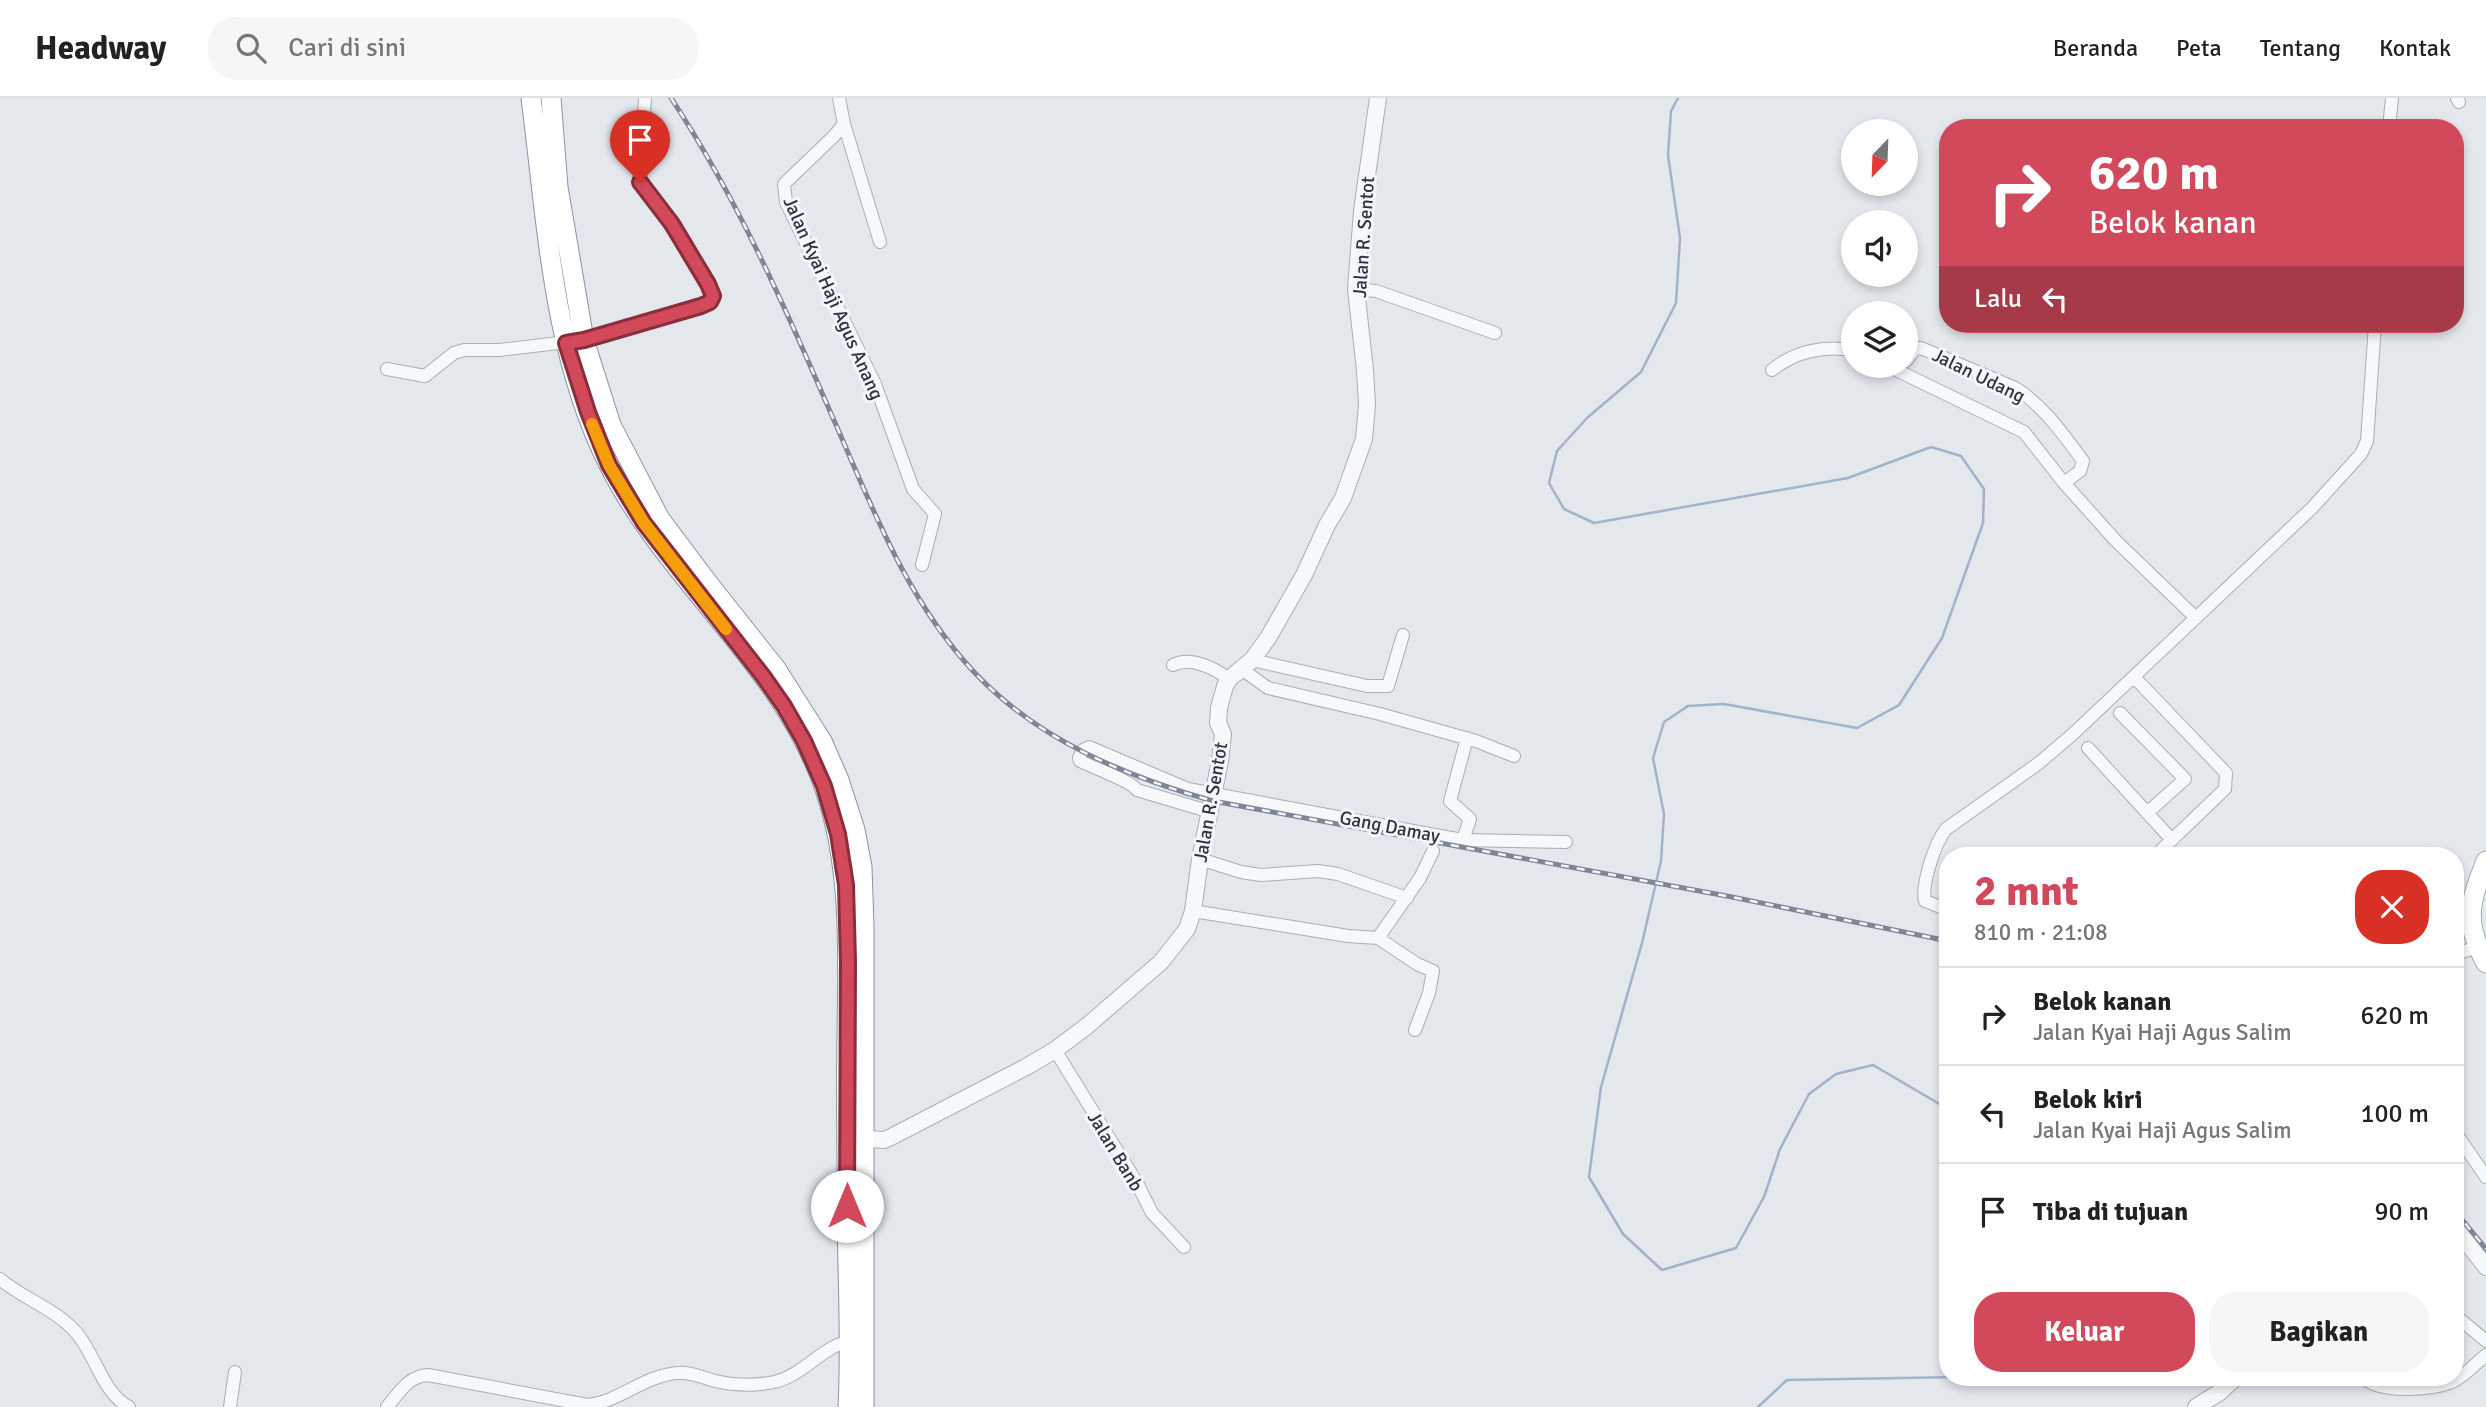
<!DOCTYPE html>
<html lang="id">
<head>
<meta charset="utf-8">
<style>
	body { margin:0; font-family:Signika,sans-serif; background:#f6f6f6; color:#222; height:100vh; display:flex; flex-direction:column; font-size:26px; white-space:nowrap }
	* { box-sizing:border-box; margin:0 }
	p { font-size:23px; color:#767676 }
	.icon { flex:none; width:38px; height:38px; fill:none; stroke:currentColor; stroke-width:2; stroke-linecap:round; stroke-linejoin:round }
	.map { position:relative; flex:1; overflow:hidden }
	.panel { position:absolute; left:1939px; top:749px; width:525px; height:539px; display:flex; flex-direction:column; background:#fff; border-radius:28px; box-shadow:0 4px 10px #0003 }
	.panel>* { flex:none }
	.guide { position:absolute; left:1939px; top:21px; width:525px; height:214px; border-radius:28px; box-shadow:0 4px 10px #0003; background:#d1495b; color:#fff; overflow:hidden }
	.needle { width:46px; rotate:203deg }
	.fabs { position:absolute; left:1841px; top:21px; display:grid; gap:14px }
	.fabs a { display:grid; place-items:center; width:77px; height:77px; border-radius:50%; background:#fff; box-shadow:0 4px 10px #0003; font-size:35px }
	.pin { position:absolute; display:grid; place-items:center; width:60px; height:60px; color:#fff; margin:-72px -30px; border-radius:50% 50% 50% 0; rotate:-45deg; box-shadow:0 0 7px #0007 }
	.pin .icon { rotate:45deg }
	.me { position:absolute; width:77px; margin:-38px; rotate:0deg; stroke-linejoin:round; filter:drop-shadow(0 0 5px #0008) }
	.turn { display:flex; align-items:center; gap:24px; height:147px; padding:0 35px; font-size:32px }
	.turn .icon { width:91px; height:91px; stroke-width:2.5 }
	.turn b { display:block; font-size:49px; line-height:60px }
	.then { display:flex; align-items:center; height:66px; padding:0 35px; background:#0003; gap:14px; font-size:26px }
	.round { display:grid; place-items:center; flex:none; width:74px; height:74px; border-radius:28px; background:#f6f6f6 }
	.summary { display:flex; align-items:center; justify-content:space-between; height:119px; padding:0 35px }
	h1 { font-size:42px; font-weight:700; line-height:52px; color:#d1495b }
	.action { display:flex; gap:14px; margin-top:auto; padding:14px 35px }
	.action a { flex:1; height:80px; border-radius:28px; background:#d1495b; color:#fff; font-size:28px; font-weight:700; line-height:80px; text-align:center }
	.action a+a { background:#f6f6f6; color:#222 }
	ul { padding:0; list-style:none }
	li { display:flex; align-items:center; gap:21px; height:98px; padding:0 35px; border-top:2px solid #e0e0e0 }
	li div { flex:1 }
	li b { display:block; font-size:26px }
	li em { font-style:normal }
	header { display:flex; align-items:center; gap:42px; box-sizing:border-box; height:98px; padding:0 35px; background:#fff; border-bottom:2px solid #e0e0e0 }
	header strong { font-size:33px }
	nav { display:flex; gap:38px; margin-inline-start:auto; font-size:24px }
	.search { width:490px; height:63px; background:#f6f6f6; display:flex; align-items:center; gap:18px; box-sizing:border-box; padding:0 24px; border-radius:28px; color:#767676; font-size:26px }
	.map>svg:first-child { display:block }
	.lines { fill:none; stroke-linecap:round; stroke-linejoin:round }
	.stream { stroke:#9fb4cc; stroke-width:2.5 }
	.minor-casing { stroke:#a9aeb7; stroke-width:14 }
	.tertiary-casing { stroke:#a9aeb7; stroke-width:18 }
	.primary-casing { stroke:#a3abb8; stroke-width:21 }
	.trunk-casing { stroke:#8b94a3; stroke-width:21 }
	.minor { stroke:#f7f8fa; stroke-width:12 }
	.tertiary { stroke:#f7f8fa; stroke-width:16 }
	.primary { stroke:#fff; stroke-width:19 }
	.trunk { stroke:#fff; stroke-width:19 }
	.rail-casing { stroke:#7d8696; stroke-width:5 }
	.rail { stroke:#f4f6f9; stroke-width:2.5; stroke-dasharray:8; stroke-linecap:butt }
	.route-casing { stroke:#882f3b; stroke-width:18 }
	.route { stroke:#d1495b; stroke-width:12 }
	.slow { stroke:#f59e0b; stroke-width:12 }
	.labels { text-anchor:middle; stroke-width:6; stroke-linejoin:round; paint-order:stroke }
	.street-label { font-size:19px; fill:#2b3445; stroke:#f4f6f9 }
</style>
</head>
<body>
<header>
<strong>Headway</strong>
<div class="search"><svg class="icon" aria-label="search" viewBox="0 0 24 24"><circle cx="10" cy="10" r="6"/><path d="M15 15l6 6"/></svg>Cari di sini</div>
<nav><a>Beranda</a><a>Peta</a><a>Tentang</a><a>Kontak</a></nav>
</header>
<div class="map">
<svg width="2486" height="1309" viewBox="0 0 2486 1309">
	<rect width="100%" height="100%" fill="#e4e7ec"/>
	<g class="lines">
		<path class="stream" d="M1678,0L1671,13L1668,57L1680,140L1676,205L1641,274L1587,320L1557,353L1549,385L1564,411L1594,425L1848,380L1931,349L1961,358L1984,391L1983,425L1942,540L1899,607L1857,630L1724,606L1688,608L1664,624L1653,660L1664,716L1661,763L1642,845L1601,989L1589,1079L1623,1136L1662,1172L1736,1150L1764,1099L1780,1051L1809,996L1836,976L1873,967L1948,1011
			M1962,1279L2035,1281L2080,1279
			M1758,1309L1787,1282L1959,1279"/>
		<defs>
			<path id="minor" d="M839,0L844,26L834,38L784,86L786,104L875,286L913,391L935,416L922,467
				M2457,0L2459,4
				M844,26L880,144
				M2389,30L2392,0
				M1356,191L1376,193L1495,235
				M1906,263L1915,251L1921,250L2015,290C2043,307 2063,336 2083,363L2080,373L2064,385
				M1888,268L2024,334L2064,385L2116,443L2196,520
				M387,271L425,278L454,255L464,252H499L584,242L710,203L713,198L708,186L672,126L640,84L645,0
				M1772,272C1794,254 1826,246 1853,253
				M1252,562L1367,588H1388L1403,537
				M1173,567C1191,558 1214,570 1229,581
				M1243,572L1268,590L1380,616L1476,643L1514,658
				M2134,579L2226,675L2225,691L2155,758
				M2120,615L2185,681L2147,715
				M2088,650L2172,742
				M1211,714L1137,692C1131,683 1092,669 1080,663L1079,660L1083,652L1089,649L1188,691L1429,736L1463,742L1566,744
				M1463,742L1470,721L1450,703L1467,640
				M1200,761L1241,774L1261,777L1318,773L1338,776L1407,800
				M1948,812L1925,803C1921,787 1935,745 1946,731L2039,665L2074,635L2312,410L2361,356L2367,343L2375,226
				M1193,813L1348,838L1378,840L1420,780L1433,753
				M1378,840L1417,866L1433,873L1429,895L1415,932
				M2455,856L2478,849
				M1055,952L1137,1085L1152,1115L1184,1149
				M2455,1034L2486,1079
				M0,1181C25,1202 59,1212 79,1238C96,1260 104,1296 129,1309
				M2455,1217L2486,1243
				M2363,1279C2378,1296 2432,1292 2452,1284C2465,1278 2475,1266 2486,1257
				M230,1309L235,1274
				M387,1309C399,1295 408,1278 428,1277L587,1307C620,1304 644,1277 678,1275C691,1274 702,1279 715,1283C733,1287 755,1288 774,1284C803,1278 825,1246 849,1244"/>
			<path id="tertiary" d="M854,1040L884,1042L891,1039L1026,969L1055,952L1087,928L1161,864L1187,831L1193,813L1200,761L1220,663L1223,636L1218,625L1219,610L1225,588L1229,581L1252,562L1268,540L1304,477L1327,427L1343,400L1364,341L1367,307L1365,272L1356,191L1362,113L1378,0
				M2455,1129L2486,1169
				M2196,1309L2220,1294L2236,1279"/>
			<path id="primary" d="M2486,763C2470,804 2463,823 2486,865"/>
			<path id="trunk" d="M531,0C547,123 552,254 609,367C667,483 782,566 825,691C852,771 848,855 847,939C846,986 847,1032 847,1079C846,1155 852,1232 848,1309
				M551,0L558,89L584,242L611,327L660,421L708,485L777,572L822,643L839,682L855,732L862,769L864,828V1309"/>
		</defs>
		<use href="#minor" class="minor-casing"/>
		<use href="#tertiary" class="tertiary-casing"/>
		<use href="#primary" class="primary-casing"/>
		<use href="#trunk" class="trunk-casing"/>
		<use href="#minor" class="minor"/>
		<use href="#tertiary" class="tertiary"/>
		<use href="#primary" class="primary"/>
		<use href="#trunk" class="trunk"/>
		<defs>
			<path id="rail" d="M671,0C736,99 782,202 829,311C870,403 904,499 974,574C1038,642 1125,678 1213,703L1732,799L1948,843
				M2455,1113L2486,1151"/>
		</defs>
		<use href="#rail" class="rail-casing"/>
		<use href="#rail" class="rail"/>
	</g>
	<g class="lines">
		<defs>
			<path id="route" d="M640,84L672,126L708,186L713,198L710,204L701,208L584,242L566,245L588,314L609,367L644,425L763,578L784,608L804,643L824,688L838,736L846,787L848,863L847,1108"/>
		</defs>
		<use href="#route" class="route-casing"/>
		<use href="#route" class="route"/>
		<path class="slow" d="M592,326L609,367L644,425L726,531"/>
	</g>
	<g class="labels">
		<g class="street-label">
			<text transform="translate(1363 139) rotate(-86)" y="7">Jalan R. Sentot</text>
			<text transform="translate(834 200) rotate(66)" y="7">Jalan Kyai Haji Agus Anang</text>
			<text transform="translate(1979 277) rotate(26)" y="7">Jalan Udang</text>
			<text transform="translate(1210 704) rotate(-80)" y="7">Jalan R. Sentot</text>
			<text transform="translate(1390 728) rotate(11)" y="7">Gang Damay</text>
			<text transform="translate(1116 1053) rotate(59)" y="7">Jalan Banb</text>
		</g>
	</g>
</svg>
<div class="fabs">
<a><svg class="needle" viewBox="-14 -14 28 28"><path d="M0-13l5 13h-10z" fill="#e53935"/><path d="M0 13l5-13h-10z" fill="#767676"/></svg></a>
<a><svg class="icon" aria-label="sound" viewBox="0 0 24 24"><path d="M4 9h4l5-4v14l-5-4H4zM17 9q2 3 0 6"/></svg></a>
<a><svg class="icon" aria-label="layers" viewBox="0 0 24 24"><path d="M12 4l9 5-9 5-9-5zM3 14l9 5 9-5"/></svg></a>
</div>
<div class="pin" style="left:640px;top:84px;background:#d93025"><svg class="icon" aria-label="arrive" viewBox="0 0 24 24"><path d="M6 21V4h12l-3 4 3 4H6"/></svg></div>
<svg class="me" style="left:847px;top:1108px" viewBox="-20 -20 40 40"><circle r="19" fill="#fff"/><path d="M0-13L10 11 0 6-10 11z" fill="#d1495b"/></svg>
<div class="guide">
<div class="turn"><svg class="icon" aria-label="right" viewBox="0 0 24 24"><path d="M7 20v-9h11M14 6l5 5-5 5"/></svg><div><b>620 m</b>Belok kanan</div></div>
<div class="then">Lalu<svg class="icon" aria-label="left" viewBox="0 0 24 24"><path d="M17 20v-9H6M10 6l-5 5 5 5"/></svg></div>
</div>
<section class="panel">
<div class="summary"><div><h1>2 mnt</h1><p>810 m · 21:08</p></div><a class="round" style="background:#d93025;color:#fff"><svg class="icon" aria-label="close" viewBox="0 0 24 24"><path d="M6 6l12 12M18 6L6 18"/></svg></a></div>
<ul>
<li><svg class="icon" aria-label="right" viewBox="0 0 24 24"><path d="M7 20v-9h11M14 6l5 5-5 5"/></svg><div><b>Belok kanan</b><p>Jalan Kyai Haji Agus Salim</p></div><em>620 m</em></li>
<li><svg class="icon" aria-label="left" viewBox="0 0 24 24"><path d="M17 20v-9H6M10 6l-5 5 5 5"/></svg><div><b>Belok kiri</b><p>Jalan Kyai Haji Agus Salim</p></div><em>100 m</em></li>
<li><svg class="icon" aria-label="arrive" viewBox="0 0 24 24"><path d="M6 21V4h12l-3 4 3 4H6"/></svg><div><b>Tiba di tujuan</b></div><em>90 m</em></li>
</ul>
<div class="action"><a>Keluar</a><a>Bagikan</a></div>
</section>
</div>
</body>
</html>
